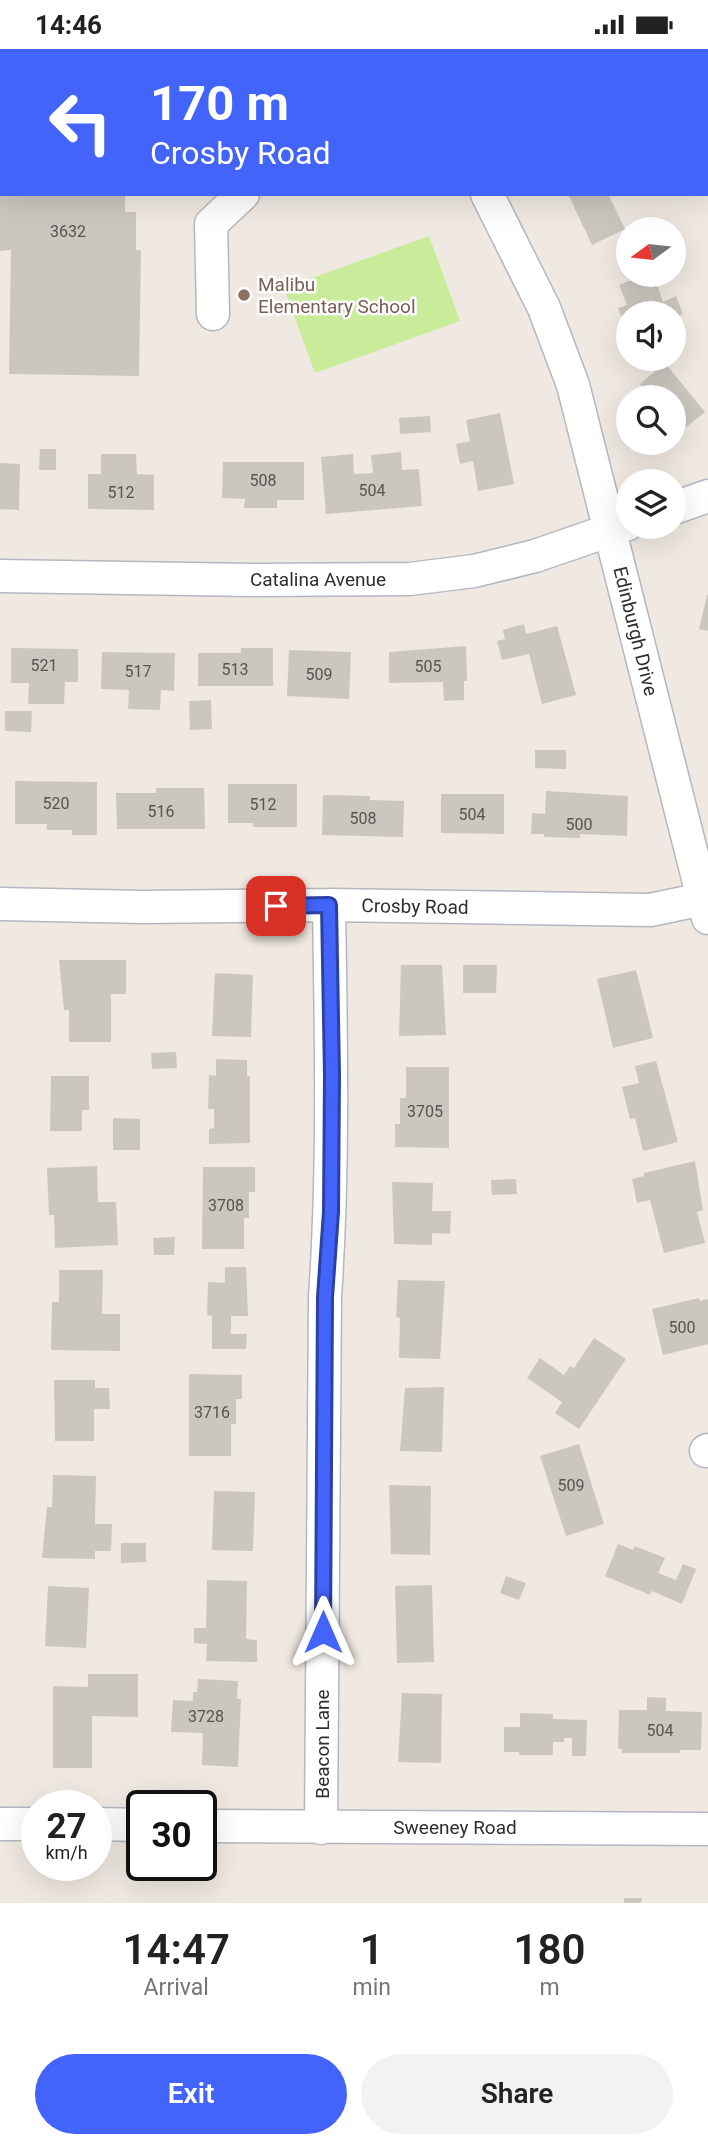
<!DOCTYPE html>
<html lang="en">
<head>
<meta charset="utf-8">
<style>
	body { margin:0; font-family:Roboto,sans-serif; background:#f2f2f2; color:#222; height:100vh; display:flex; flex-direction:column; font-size:26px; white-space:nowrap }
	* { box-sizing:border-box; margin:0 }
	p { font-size:23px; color:#767676 }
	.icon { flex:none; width:38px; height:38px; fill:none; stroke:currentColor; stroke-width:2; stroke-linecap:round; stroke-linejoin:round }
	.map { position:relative; height:1854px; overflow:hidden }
	.side { display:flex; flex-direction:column; background:#fff; flex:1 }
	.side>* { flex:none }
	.guide { position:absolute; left:0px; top:0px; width:709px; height:147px; box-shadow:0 7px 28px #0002; background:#4264fb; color:#fff; overflow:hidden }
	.needle { width:46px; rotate:255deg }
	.buttons { position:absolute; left:616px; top:168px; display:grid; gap:14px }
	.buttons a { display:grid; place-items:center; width:70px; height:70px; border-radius:50%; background:#fff; box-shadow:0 7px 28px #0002; font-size:35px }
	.speed { position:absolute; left:21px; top:1741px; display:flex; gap:14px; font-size:35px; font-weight:700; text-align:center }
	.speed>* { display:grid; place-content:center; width:91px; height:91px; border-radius:50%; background:#fff; box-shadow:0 7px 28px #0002; line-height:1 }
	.speed small { font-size:18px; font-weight:400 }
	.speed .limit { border:4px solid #111; border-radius:10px; background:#fff; color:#111 }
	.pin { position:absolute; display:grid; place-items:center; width:60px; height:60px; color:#fff; margin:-30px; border-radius:14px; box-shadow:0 4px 10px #0006 }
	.me { position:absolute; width:77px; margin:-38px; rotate:0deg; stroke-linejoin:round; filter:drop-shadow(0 0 5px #0008) }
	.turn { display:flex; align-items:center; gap:24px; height:147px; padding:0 35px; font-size:32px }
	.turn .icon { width:91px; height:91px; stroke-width:2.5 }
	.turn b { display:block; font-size:49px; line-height:60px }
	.eta { display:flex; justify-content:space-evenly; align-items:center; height:119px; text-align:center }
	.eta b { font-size:42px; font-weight:600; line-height:49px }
	.primary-button { display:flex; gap:14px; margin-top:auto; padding:14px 35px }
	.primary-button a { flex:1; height:80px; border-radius:42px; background:#4264fb; color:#fff; font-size:28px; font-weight:600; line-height:80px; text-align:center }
	.primary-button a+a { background:#f2f2f2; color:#222 }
	.status { display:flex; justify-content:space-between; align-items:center; height:49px; padding:0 35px; background:#fff; direction:ltr }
	.status svg { height:19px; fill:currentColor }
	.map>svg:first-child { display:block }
	.pitch { fill:#c9ec9a }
	.building { fill:#cbc7bf }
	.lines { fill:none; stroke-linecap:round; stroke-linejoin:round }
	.minor-casing { stroke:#b4b7c1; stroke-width:35 }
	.minor { stroke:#fff; stroke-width:32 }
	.route-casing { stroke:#2b41a3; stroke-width:18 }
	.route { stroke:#4264fb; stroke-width:12 }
	.education-dot { fill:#8d6e63; stroke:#fff; stroke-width:2.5 }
	.labels { text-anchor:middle; stroke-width:5; stroke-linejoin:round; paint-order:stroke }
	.number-label { font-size:16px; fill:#555452 }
	.education-label { font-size:19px; fill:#785e54; stroke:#fff; text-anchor:start }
	.street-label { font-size:19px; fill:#2e2e2e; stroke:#fff }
</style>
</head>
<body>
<div class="status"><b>14:46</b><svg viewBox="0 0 49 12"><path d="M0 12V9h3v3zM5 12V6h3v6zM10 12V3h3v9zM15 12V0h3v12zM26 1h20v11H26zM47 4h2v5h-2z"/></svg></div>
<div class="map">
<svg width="708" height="1854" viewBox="0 0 708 1854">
	<rect width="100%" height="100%" fill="#efe9e1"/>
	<path class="pitch" d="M429,187L460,272L315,324L284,239Z"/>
	<path class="building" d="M0,145H125V163H136V201H141L139,327L9,325L11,201L0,202Z
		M568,145H608L625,180L592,196Z
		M644,226H654L663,253L676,247L683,265L674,269V264H628V283L618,259L627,256L619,236Z
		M665,314L705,363L680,383L674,376V348H651L640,335Z
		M500,364L514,435L478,442L473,412L460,415L456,395L470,392L466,371Z
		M430,367L431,383L400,385L399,369Z
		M40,400H56V421H39Z
		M401,403L402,421L419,420L422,457L326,465L321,408L353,405L354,425L373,424L371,406Z
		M101,405H136L137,425L154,426V461L88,460V425H101Z
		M223,413H304V451H277V459H244L245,450L222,449Z
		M0,414L20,415L19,461L0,460Z
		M707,546H708V582L699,580Z
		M524,575L526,585L557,577L576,646L542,655L529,605L502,611L497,592L505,590L503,581Z
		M466,597L467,632H464V651L444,652L443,633L389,634V603Z
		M11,599L78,600V633H65L64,655H28L29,634H11Z
		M241,599H273V637H198V604H241Z
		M289,601L351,603L349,650L287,647Z
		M102,603L175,604L174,642L161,641L160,661L128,660L129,641L101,640Z
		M211,651L212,680L190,681L189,652Z
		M5,662H32L31,683L5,682Z
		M535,701H566V720L535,719Z
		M15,732L97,733V786H72V781H47V775H15Z
		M228,735H297V778H253V774H228Z
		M156,739H204L205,780H117L116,744H156Z
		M546,742L628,747L627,787L580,785V789L544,788V785H531L532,764L545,765Z
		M441,745H504V785L441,784Z
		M323,746L370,747V751L404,752L403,788L322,786Z
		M59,911H126V945H111V993H69V961H64Z
		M401,916H442L446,986L399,987Z
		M463,916H497L496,944H463Z
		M636,921L653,989L613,999L597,930Z
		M215,924L253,926L251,988L212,987Z
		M176,1003L177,1019L152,1020L151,1004Z
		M216,1010L247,1011V1027H250V1094L209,1095V1080L214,1079V1060H208L209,1026L216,1027Z
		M656,1012L678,1093L643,1102L635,1069L630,1070L622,1038L639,1034L635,1017Z
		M406,1018H449V1099L395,1098V1075H400V1049H406Z
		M51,1027H89V1061H82V1082H50Z
		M113,1069L140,1070V1101H113Z
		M695,1112L703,1161L697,1163L705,1194L664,1204L650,1151L637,1154L632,1130L644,1127V1124Z
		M97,1117L98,1153H116L118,1196L55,1199L54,1166H49L47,1119Z
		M203,1118H255V1143H249V1169H244V1200H202Z
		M516,1130L517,1145L492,1146L491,1131Z
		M392,1133L433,1134L432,1162H451L450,1185L432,1184V1196L394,1195Z
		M175,1188L174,1206H154L153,1189Z
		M225,1218H246L248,1267H231V1285H247L246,1300H212V1267L207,1266L208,1233L225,1234Z
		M59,1221H103L102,1265H120V1302L51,1301L52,1253H59Z
		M398,1231L445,1232L440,1310L399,1309L400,1269L396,1268Z
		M699,1249L700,1252L708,1250V1295L663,1306L652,1260Z
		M594,1289L626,1310L579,1380L555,1364L562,1353L527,1329L540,1309L564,1326L570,1317L574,1319Z
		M189,1325L242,1326V1350H236V1375H231V1407H189Z
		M54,1331H95V1339H109L110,1360H94V1392H55Z
		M444,1338L442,1403L400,1402L405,1339Z
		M579,1395L604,1475L566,1487L540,1407Z
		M53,1426L96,1427L95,1475H112L111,1502H95V1510L42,1509L47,1458H52Z
		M389,1436L431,1437L430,1506L391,1505Z
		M214,1442L255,1443L253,1502L212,1501Z
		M121,1494H146V1513L121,1514Z
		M618,1495L633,1501L635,1497L665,1509L658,1524L676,1531L683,1515L696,1520L682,1555L652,1542L650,1546L605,1527Z
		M506,1527L526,1534L519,1551L500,1544Z
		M207,1531L247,1532L246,1590L257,1591V1613L206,1612L207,1595L194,1594V1579H206Z
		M432,1536L434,1613L397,1614L395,1537Z
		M48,1537L89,1539L86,1599L45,1597Z
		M88,1625H138V1668L92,1667V1719H53V1637L88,1638Z
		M198,1630L238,1632L237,1650H241L238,1718L202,1716L203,1684L171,1683L173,1651L193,1652V1643H197Z
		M402,1644L442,1645L441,1714L398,1713Z
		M647,1648L666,1649V1662L702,1663L701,1701H680V1704H622V1700H618L619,1661H647Z
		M520,1664L553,1665V1670L587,1671L586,1707H572V1689H564V1693H553V1706H519V1703H504V1678H520Z
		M624,1849H642L641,1854H624Z"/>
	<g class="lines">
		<defs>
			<path id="minor" d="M65,0L69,2
				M394,0L396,2
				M193,2L197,0
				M487,145L544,259L573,336L708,869
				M213,265L211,175L243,145
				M674,459L708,447
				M0,527L253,531L410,530L474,522L535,507L628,475
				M0,855L143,858L329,856L650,861L703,850
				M706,1402L708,1401
				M0,1775H37
				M96,1775L142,1776
				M201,1777L708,1780
				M321,1779L325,1248C334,1117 331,987 329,856"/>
		</defs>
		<use href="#minor" class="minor-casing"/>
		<use href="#minor" class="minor"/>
	</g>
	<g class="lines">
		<defs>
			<path id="route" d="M276,857L329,856L332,1026L331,1163L325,1248L323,1583"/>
		</defs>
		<use href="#route" class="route-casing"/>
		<use href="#route" class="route"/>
	</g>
	<circle class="education-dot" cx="244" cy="246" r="7"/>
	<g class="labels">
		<g class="number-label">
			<text x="68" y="188">3632</text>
			<text x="263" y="437">508</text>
			<text x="372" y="447">504</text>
			<text x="121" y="449">512</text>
			<text x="44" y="622">521</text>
			<text x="428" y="623">505</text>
			<text x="235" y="626">513</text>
			<text x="138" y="628">517</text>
			<text x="319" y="631">509</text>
			<text x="56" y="760">520</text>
			<text x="263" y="761">512</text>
			<text x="161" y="768">516</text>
			<text x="472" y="771">504</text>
			<text x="363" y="775">508</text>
			<text x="579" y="781">500</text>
			<text x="425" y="1068">3705</text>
			<text x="226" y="1162">3708</text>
			<text x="682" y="1284">500</text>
			<text x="212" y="1369">3716</text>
			<text x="571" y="1442">509</text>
			<text x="206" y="1673">3728</text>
			<text x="660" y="1687">504</text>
		</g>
		<g class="education-label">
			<text x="258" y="242">Malibu<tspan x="258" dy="22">Elementary School</tspan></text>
		</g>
		<g class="street-label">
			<text x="318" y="537">Catalina Avenue</text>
			<text transform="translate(636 582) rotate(76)" y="7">Edinburgh Drive</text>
			<text transform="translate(415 857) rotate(1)" y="7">Crosby Road</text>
			<text transform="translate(322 1695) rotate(-90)" y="7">Beacon Lane</text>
			<text x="455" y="1785">Sweeney Road</text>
		</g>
	</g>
</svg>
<div class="buttons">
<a><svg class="needle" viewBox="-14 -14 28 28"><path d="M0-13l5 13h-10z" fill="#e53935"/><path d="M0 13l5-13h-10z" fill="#767676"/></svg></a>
<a><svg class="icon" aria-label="sound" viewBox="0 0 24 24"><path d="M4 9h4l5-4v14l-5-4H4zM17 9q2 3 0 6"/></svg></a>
<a><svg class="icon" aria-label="search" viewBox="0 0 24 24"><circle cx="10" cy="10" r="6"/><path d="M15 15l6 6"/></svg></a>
<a><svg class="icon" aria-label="layers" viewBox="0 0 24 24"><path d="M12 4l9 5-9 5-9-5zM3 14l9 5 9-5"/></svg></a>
</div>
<div class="speed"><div>27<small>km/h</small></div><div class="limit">30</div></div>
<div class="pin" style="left:276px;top:857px;background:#d93025"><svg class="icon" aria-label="arrive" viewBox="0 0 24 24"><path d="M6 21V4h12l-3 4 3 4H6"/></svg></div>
<svg class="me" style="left:323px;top:1583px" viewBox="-20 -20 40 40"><path d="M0-17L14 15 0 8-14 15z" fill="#4264fb" stroke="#fff" stroke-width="4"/></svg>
<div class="guide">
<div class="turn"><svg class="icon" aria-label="left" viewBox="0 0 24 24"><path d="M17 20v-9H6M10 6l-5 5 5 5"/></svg><div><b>170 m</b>Crosby Road</div></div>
</div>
</div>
<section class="side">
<div class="eta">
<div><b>14:47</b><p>Arrival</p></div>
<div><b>1</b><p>min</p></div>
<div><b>180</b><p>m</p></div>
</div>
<div class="primary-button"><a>Exit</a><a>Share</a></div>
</section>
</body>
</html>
